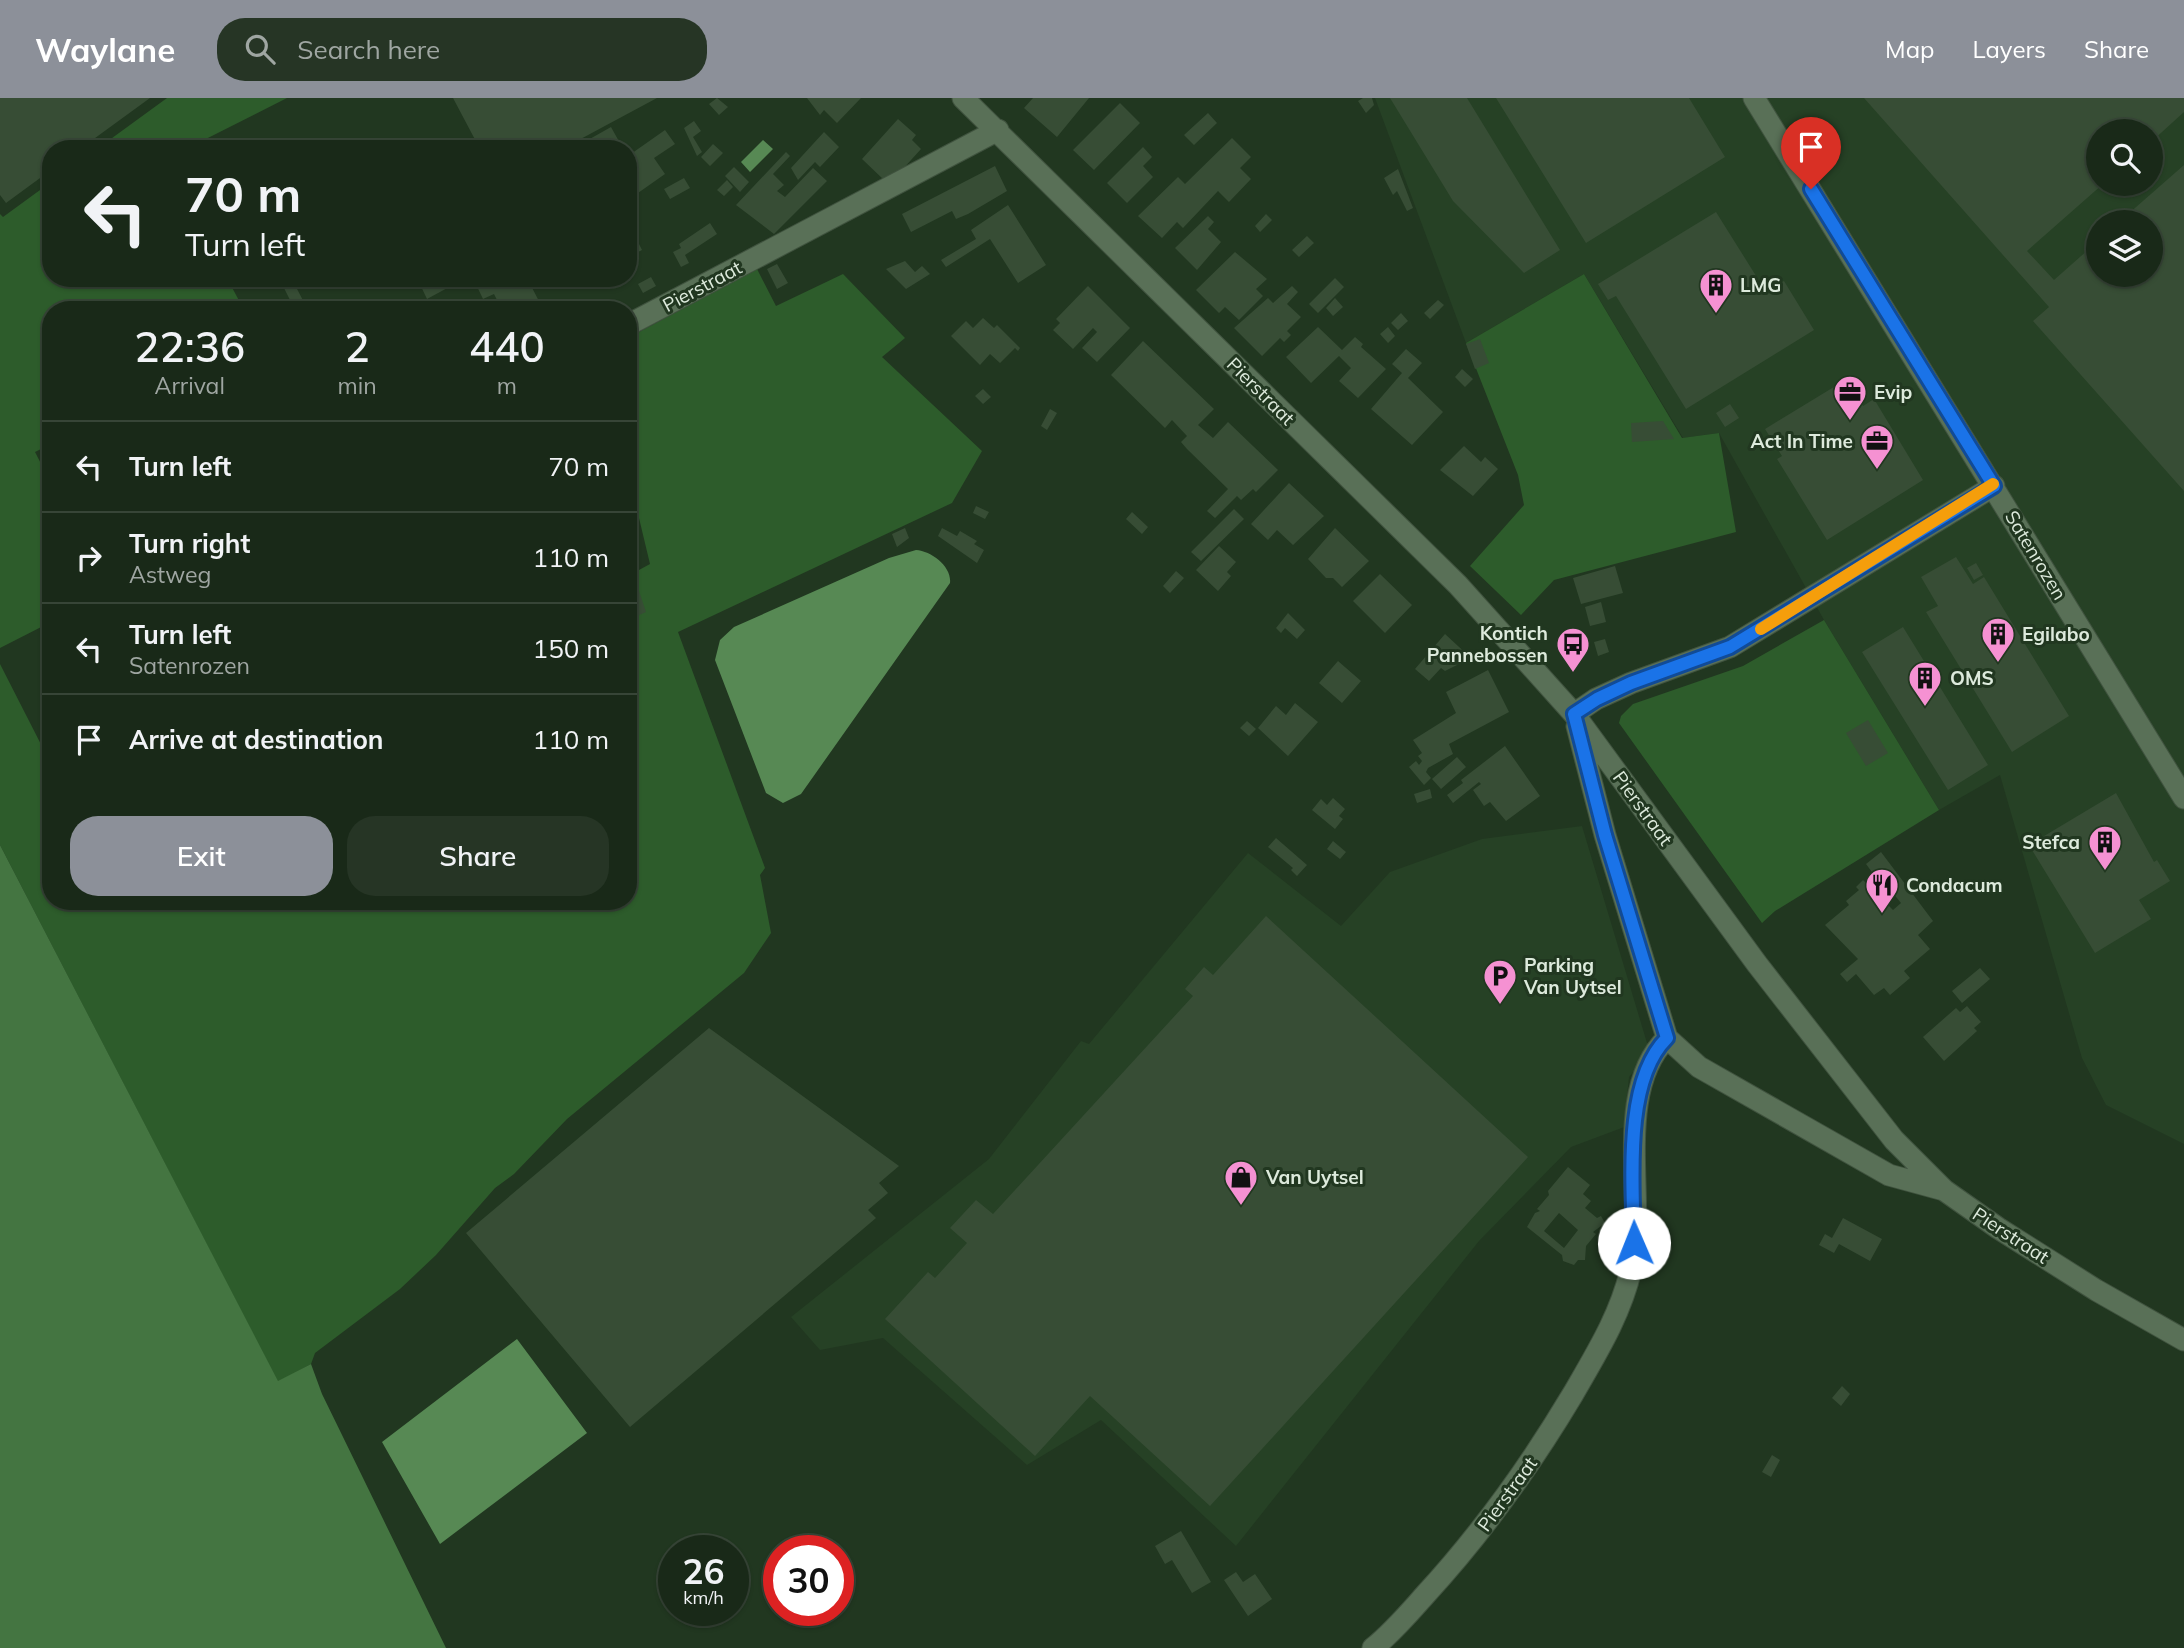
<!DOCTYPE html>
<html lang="en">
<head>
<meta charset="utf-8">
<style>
	body { margin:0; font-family:Mulish,sans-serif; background:#263525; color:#f1f3f6; height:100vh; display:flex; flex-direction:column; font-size:26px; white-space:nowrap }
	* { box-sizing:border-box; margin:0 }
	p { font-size:23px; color:#9fa6a2 }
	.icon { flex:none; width:38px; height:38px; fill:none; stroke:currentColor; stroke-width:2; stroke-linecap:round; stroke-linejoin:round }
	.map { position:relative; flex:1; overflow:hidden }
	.drawer { position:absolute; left:42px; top:203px; width:595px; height:609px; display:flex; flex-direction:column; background:#192918; border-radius:28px; box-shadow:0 2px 5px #0004,0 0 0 2px #374537 }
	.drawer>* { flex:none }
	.guide { position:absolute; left:42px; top:42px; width:595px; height:147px; border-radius:28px; box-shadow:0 2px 5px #0004,0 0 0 2px #374537; background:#192918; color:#f1f3f6; overflow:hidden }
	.controls { position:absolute; left:2086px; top:21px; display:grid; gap:14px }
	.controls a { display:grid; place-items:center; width:77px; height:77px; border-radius:50%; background:#192918; box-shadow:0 2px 5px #0004,0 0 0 2px #374537; font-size:35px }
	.speed { position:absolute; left:658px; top:1437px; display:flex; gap:14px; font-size:35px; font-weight:700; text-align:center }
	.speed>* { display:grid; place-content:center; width:91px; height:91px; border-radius:50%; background:#192918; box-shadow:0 2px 5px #0004,0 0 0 2px #374537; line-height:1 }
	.speed small { font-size:18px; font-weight:400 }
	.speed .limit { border:10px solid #d22; background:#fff; color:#111 }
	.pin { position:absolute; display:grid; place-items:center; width:60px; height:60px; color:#fff; margin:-72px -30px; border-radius:50% 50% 50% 0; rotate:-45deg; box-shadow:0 0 7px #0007 }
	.pin .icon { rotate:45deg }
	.me { position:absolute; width:77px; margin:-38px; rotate:359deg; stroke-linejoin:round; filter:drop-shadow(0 0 5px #0008) }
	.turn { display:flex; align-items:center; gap:24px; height:147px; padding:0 28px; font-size:32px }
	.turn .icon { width:91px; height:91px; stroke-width:2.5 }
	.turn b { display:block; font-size:49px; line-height:60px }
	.eta { display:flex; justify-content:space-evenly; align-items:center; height:119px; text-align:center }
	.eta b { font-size:42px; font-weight:600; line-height:49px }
	.action { display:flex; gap:14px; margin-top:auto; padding:14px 28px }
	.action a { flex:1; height:80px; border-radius:28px; background:#8c9099; color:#fff; font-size:28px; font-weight:600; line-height:80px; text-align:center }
	.action a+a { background:#263525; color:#f1f3f6 }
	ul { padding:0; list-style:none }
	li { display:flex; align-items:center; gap:21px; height:91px; padding:0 28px; border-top:2px solid #374537 }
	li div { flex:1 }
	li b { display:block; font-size:26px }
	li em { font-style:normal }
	header { display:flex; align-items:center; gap:42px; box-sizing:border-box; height:98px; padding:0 35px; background:#8c9099; color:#fff }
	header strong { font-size:33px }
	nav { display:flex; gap:38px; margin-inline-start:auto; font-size:24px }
	.search { width:490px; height:63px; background:#263525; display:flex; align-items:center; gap:18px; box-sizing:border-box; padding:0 24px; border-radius:28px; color:#9fa6a2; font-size:26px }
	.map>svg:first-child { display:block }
	.built { fill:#264125; fill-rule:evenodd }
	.green { fill:#2d5c2b }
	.forest { fill:#447541 }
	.water { fill:#578954 }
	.building { fill:#374d35; fill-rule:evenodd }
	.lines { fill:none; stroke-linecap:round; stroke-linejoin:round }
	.minor-casing { stroke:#40533f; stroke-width:23 }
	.minor { stroke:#597057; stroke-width:21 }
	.route-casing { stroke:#114b97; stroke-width:18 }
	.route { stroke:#1a73e8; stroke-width:12 }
	.slow { stroke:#f59e0b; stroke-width:12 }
	.labels { text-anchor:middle; stroke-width:6; stroke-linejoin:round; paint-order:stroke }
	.poi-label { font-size:19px; font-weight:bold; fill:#ddeadc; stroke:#213720; text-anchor:start }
	.street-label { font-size:19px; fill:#ddeadc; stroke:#213720 }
</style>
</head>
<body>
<header>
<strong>Waylane</strong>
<div class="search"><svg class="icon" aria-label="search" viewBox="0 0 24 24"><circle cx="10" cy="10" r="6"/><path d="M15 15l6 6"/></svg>Search here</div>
<nav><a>Map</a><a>Layers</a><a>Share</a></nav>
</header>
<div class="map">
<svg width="2184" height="1550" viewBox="0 0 2184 1550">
	<rect width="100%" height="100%" fill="#213720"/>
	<path class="built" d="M1375,0H2184V1046L2106,1007L2082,960L2000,677L1939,712L1824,522L1719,335L1683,340L1584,176L1466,245ZM2098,33H2151V86H2098ZM2098,124H2151V177H2098Z
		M1582,728L1650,955L1629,979L1625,1018L1627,1028L1571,1049L1479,1143L1236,1448L1101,1322L1027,1367L883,1240L820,1252L791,1219L989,1061L1081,943L1089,946L1248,755L1341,828L1390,774L1482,741Z"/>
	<path class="green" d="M167,0H287L186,51H97Z
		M51,84V180H227L244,212H51V346L35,354L51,385V524L0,550V116L3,119Z
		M757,171L776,208L843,176L905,240L882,259L982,353L952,405L678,534L765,770L760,777L771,835L744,875L567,1021L514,1076L495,1090L436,1157L400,1191L315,1255L311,1266L278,1284L0,747V566L51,666V803H628V478L650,466L628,374V240Z
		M1584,176L1682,340L1719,335L1736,434L1554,482L1521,517L1470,468L1524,407L1518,377L1466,245Z
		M1824,522L1939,712L1775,813L1762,825L1619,625L1621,618L1633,606L1743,568Z"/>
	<path class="forest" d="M0,747L278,1283L311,1266L322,1296L446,1550H0Z"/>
	<path class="water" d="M763,42L773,51L750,74L741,64Z
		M916,452C932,453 952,469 950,485L801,696L783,705L766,695L715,562L720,542L734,529L889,460Z
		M517,1241L587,1335L440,1446L382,1344Z"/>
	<path class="building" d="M0,0H150L80,51H51V72L6,105L0,97Z
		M453,0H657L562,51H480Z
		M717,0L728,9L719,17L709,6Z
		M807,0H861L837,25L824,12L820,17Z
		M1033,0H1089L1057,39L1024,10Z
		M1363,0H1372L1374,7L1366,15L1358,3Z
		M1390,0H1467L1560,152L1524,175L1453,103Z
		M1496,0H1689L1725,59L1586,145Z
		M1864,0H2184V14L2151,44V33H2098V86H2103L2027,153L2054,182L2098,143V177H2151V124H2119L2184,67V393L2033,223L2049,209Z
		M1120,5L1140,25L1094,72L1073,52Z
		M1208,15L1217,25L1194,47L1184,37Z
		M898,21L916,37L912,42L921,51L902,72L884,82L862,61Z
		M694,23L701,33L693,39L702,54L697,58L684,30Z
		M611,29L621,47L614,51H572Z
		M665,32L675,46L654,60L665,76L638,95L628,82V58Z
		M824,34L839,49L820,69L815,64L798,82L791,70Z
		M1232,40L1251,59L1240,70L1251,81L1229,104L1218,93L1183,130L1177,124L1162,140L1138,118L1178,79L1185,86Z
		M713,46L723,55L710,68L701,59Z
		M1143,49L1152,59L1143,68L1153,79L1127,105L1107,85Z
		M786,54L790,58L773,76L784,87L777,93L785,99L813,70L827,83L774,136L736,107Z
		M995,68L1007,93L968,116L956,121L952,113L911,134L902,116Z
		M734,69L749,84L740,94L725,78Z
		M1398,71L1413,110L1407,113L1397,93L1393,97L1384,80Z
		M684,80L690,90L670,101L664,91Z
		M727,82L733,89L724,98L717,92Z
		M1008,107L1046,167L1018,185L990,141L946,169L941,162L976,141L971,132Z
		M1716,114L1763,189L1776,181L1778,186L1784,183L1814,232L1686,311L1616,198L1608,202L1598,186Z
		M1266,116L1272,122L1260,134L1255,128Z
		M1208,118L1214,124L1208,131L1221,144L1197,172L1175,150Z
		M710,125L717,136L685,157L689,165L681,169L673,154L681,150L679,146Z
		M634,136L642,152L630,158L628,139Z
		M1307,138L1314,145L1299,159L1292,152Z
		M1235,154L1267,181L1256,191L1263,198L1239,222L1225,209L1219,215L1196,192Z
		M905,163L915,174L922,168L930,176L906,191L886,171Z
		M777,166L788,185L777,191L767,171Z
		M651,179L656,188L643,195L638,186Z
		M279,180H304L306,183L296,189L308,212H295Z
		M417,180H447L451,188L427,201Z
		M473,180H496L501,191L527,180L542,209L547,207L550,212H502L494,196L483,201Z
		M1335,180L1344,189L1318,215L1309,206Z
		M1088,188L1130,230L1097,264L1082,250L1097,234L1093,230L1073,251L1053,232L1060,225L1056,221Z
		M1292,188L1298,194L1287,206L1301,219L1287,233L1291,237L1284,244L1280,240L1262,258L1234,230L1268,200L1273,205Z
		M1335,200L1343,209L1333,218L1326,210Z
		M1438,202L1444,207L1430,221L1424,215Z
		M1401,215L1408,223L1398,232L1391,225Z
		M983,220L994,230L997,227L1020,250L1018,253L1015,250L1000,265L990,256L980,267L951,238L966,223L973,230Z
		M1318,229L1342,252L1355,239L1363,246L1361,249L1386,271L1358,300L1339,283L1351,270L1339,258L1311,285L1286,259Z
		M1388,229L1395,238L1388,245L1380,236Z
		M1480,241L1489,265L1475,271L1466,246Z
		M1143,243L1214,311L1198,327L1213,340L1228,324L1278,372L1256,394L1253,391L1241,402L1237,398L1215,420L1207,413L1228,391L1187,351L1181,344L1187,338L1172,322L1165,330L1111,277Z
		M1406,251L1422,265L1408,280L1443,314L1412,347L1371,311L1402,275L1392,266Z
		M1462,271L1473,281L1465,289L1455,279Z
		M1847,281L1863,308L1874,301L1923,382L1827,442L1777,361L1782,358L1765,331Z
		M983,291L991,299L983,306L975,298Z
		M1730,306L1739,320L1725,329L1716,315Z
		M1050,311L1057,315L1047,332L1041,328Z
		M1663,323L1674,341L1632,344L1631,325Z
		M1464,348L1481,364L1485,359L1498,371L1473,398L1440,372Z
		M1289,385L1324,418L1293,447L1277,432L1268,442L1251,426Z
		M976,408L989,414L985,421L973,415Z
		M1234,411L1244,421L1201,463L1191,454Z
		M1132,414L1148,429L1142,436L1126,421Z
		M905,430L909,440L897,449L892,436Z
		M942,430L957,438L960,433L977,443L974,446L984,452L977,465L938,438Z
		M1335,430L1369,463L1342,489L1333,480H1326L1308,461Z
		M1219,448L1236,464L1227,474L1231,478L1218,493L1196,472Z
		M1956,459L1973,486L1984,479L2069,618L2012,654L1926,514L1938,508L1921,479Z
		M1976,465L1983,477L1974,482L1967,470Z
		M1615,468L1623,495L1581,506L1573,480Z
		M1176,473L1184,480L1170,495L1163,488Z
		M1380,476L1412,507L1385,535L1353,503Z
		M635,481L646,514L637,518L628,499V484Z
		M1601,504L1606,524L1590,528L1585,509Z
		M1288,515L1305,532L1297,541L1285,530L1281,535L1276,530Z
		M1903,529L1988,667L1948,692L1862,554Z
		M1445,536L1471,560L1445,573L1441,570L1429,583L1415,571Z
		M1605,541L1609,554L1598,558L1594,544Z
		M1338,563L1361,583L1342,605L1319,585Z
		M1488,572L1509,614L1449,646L1453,656L1428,670L1426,674L1431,680L1424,687L1409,669L1416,663L1419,667L1422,663L1418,658L1422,655L1413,642L1456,615L1446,594Z
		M1295,605L1318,624L1288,658L1258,630L1276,608L1286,617Z
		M1868,622L1888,655L1866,668L1846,635Z
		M1247,623L1256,631L1249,638L1240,630Z
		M1505,648L1540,698L1506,723L1490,704L1484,708L1473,692L1481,686L1479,684L1453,705L1447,697L1463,685L1461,682Z
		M1457,659L1466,669L1441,691L1432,681Z
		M1430,691L1432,700L1417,705L1414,696Z
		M2116,695L2154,764L2157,762L2170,783L2139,802L2151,821L2095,855L2029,747Z
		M1333,700L1345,711L1339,718L1343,721L1335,731L1312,712L1321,701L1327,707Z
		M1276,740L1307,767L1297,778L1291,772L1293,770L1268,749Z
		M1333,743L1346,754L1340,761L1327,751Z
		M1881,754L1933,823L1918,837L1930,851L1904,873L1910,880L1890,897L1884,890L1874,897L1856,876L1847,884L1840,876L1858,861L1825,827L1849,807L1846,803L1859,792L1856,789L1863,782L1893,812L1901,805L1883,783L1880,785L1866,766Z
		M1266,818L1528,1059L1210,1408L1090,1298L1035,1358L885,1221L928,1174L935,1180L967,1145L950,1130L976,1102L993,1116L1193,898L1185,891L1204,869L1213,877Z
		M1980,870L1990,881L1962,905L1952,893Z
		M1967,908L1981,924L1974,930L1977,933L1944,963L1923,939L1956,910L1960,914Z
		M709,930L899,1068L879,1085L888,1095L868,1112L876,1120L630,1329L466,1135Z
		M1568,1069L1590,1087L1583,1096L1591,1103L1585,1110L1597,1120L1601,1118L1605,1125L1593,1134L1596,1136L1586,1148L1585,1162H1578L1574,1167L1563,1163L1562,1157L1527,1129L1535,1115L1540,1113L1537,1111L1549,1097L1548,1093ZM1559,1115L1578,1132L1564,1150L1544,1133Z
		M1843,1120L1882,1141L1870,1163L1839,1146L1834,1155L1819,1147L1825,1136L1832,1140Z
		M1842,1288L1850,1296L1841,1308L1832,1300Z
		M1772,1357L1780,1362L1771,1379L1762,1374Z
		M1181,1433L1211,1484L1192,1495L1172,1462L1165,1466L1155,1448Z
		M1236,1474L1243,1484L1255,1476L1272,1501L1248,1518L1224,1482Z"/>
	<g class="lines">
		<defs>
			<path id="minor" d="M963,0L1458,487L1574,616L1757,866L1894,1042L1944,1092L1998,1130L2096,1192L2184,1242
				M1754,0L2184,700
				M628,227L998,32
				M1574,616L1596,601L1631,585L1730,549L1994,388
				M1577,628L1605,737L1667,940L1699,969L1889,1077L1944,1092
				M1373,1550C1392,1535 1409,1515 1425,1497C1482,1435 1530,1368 1573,1296C1596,1256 1621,1216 1631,1171C1647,1104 1612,994 1667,940"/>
		</defs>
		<use href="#minor" class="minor-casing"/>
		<use href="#minor" class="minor"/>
	</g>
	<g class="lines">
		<defs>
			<path id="route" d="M1634,1145C1633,1087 1623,983 1667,940L1605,737L1574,616L1597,601L1631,585L1730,549L1994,388L1811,91"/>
		</defs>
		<use href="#route" class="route-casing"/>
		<use href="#route" class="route"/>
		<path class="slow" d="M1761,531L1993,386"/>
	</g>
	<defs>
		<symbol id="building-pin" viewBox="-11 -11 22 30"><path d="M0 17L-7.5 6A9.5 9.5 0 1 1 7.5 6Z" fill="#f591d2" stroke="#213720"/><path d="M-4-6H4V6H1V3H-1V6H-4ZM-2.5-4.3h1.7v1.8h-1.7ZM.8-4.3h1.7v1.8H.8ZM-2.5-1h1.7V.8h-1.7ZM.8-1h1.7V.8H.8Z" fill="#111"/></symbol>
		<symbol id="office-pin" viewBox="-11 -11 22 30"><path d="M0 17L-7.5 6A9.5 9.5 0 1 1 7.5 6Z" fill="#f591d2" stroke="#213720"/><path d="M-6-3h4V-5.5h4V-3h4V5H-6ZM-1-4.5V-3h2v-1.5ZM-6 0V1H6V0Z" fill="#111"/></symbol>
		<symbol id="bus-pin" viewBox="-11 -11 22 30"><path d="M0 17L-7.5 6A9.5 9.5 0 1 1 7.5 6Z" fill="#f591d2" stroke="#213720"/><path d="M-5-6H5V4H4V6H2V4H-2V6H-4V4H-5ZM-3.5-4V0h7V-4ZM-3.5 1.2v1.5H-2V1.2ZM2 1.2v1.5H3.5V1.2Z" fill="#111"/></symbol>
		<symbol id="restaurant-pin" viewBox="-11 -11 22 30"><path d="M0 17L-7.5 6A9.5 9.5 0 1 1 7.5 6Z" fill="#f591d2" stroke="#213720"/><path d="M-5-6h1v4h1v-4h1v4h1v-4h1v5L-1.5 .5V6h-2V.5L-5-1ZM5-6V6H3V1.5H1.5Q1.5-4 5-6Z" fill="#111"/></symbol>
		<symbol id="parking-pin" viewBox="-11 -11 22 30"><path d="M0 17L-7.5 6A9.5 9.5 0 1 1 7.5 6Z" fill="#f591d2" stroke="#213720"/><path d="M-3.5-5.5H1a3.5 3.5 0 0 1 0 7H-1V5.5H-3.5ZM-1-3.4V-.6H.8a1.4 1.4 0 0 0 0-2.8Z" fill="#111"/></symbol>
		<symbol id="shop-pin" viewBox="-11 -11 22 30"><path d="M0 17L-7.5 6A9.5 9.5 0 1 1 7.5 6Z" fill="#f591d2" stroke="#213720"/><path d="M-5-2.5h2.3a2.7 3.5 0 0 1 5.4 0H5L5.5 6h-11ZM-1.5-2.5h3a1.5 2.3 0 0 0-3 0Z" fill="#111"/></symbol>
	</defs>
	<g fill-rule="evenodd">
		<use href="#building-pin" x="1697" y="168" width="38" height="52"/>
		<use href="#office-pin" x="1831" y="275" width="38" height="52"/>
		<use href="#office-pin" x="1858" y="324" width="38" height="52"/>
		<use href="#building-pin" x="1979" y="517" width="38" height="52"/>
		<use href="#bus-pin" x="1554" y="527" width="38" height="52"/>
		<use href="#building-pin" x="1906" y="561" width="38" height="52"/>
		<use href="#building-pin" x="2086" y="725" width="38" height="52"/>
		<use href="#restaurant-pin" x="1863" y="768" width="38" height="52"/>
		<use href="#parking-pin" x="1481" y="859" width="38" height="52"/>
		<use href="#shop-pin" x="1222" y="1060" width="38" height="52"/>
	</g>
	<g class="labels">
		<g class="poi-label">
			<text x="1740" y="194">LMG</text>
			<text x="1874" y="301">Evip</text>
			<text x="1853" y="350" text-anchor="end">Act In Time</text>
			<text x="1548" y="542" text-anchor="end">Kontich<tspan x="1548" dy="22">Pannebossen</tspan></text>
			<text x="2022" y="543">Egilabo</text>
			<text x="1950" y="587">OMS</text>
			<text x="2080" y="751" text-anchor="end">Stefca</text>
			<text x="1906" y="794">Condacum</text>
			<text x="1524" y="874">Parking<tspan x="1524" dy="22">Van Uytsel</tspan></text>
			<text x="1266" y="1086">Van Uytsel</text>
		</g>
		<g class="street-label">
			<text transform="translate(702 188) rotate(-28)" y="7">Pierstraat</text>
			<text transform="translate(1261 293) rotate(45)" y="7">Pierstraat</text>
			<text transform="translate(2036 457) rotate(59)" y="7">Satenrozen</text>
			<text transform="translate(1643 710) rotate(54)" y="7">Pierstraat</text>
			<text transform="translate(2011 1137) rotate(33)" y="7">Pierstraat</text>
			<text transform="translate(1507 1396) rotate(-54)" y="7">Pierstraat</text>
		</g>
	</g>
</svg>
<div class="controls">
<a><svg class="icon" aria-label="search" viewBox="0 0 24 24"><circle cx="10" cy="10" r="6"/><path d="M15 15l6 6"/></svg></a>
<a><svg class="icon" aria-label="layers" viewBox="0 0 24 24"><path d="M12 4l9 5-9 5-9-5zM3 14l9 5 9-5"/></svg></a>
</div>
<div class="speed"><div>26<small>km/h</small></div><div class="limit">30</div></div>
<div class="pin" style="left:1811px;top:91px;background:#d93025"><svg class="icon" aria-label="arrive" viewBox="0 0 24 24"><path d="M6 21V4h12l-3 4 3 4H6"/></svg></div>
<svg class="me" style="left:1634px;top:1145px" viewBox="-20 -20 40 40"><circle r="19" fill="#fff"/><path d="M0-13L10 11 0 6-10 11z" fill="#1a73e8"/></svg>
<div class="guide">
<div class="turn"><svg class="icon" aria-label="left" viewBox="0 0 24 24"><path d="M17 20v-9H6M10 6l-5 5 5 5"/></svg><div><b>70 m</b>Turn left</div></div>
</div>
<section class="drawer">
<div class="eta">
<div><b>22:36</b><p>Arrival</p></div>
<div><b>2</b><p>min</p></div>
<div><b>440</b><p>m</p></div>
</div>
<ul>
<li><svg class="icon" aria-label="left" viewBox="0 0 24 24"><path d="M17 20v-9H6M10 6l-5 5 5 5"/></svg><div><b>Turn left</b></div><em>70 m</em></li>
<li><svg class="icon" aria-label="right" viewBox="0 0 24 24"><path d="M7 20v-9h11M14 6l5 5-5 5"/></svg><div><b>Turn right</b><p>Astweg</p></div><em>110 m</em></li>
<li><svg class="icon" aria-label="left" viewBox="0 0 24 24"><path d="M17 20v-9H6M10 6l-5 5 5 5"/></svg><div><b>Turn left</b><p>Satenrozen</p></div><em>150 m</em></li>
<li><svg class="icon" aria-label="arrive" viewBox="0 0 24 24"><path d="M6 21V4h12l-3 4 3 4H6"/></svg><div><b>Arrive at destination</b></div><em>110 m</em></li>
</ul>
<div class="action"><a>Exit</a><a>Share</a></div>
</section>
</div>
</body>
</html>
